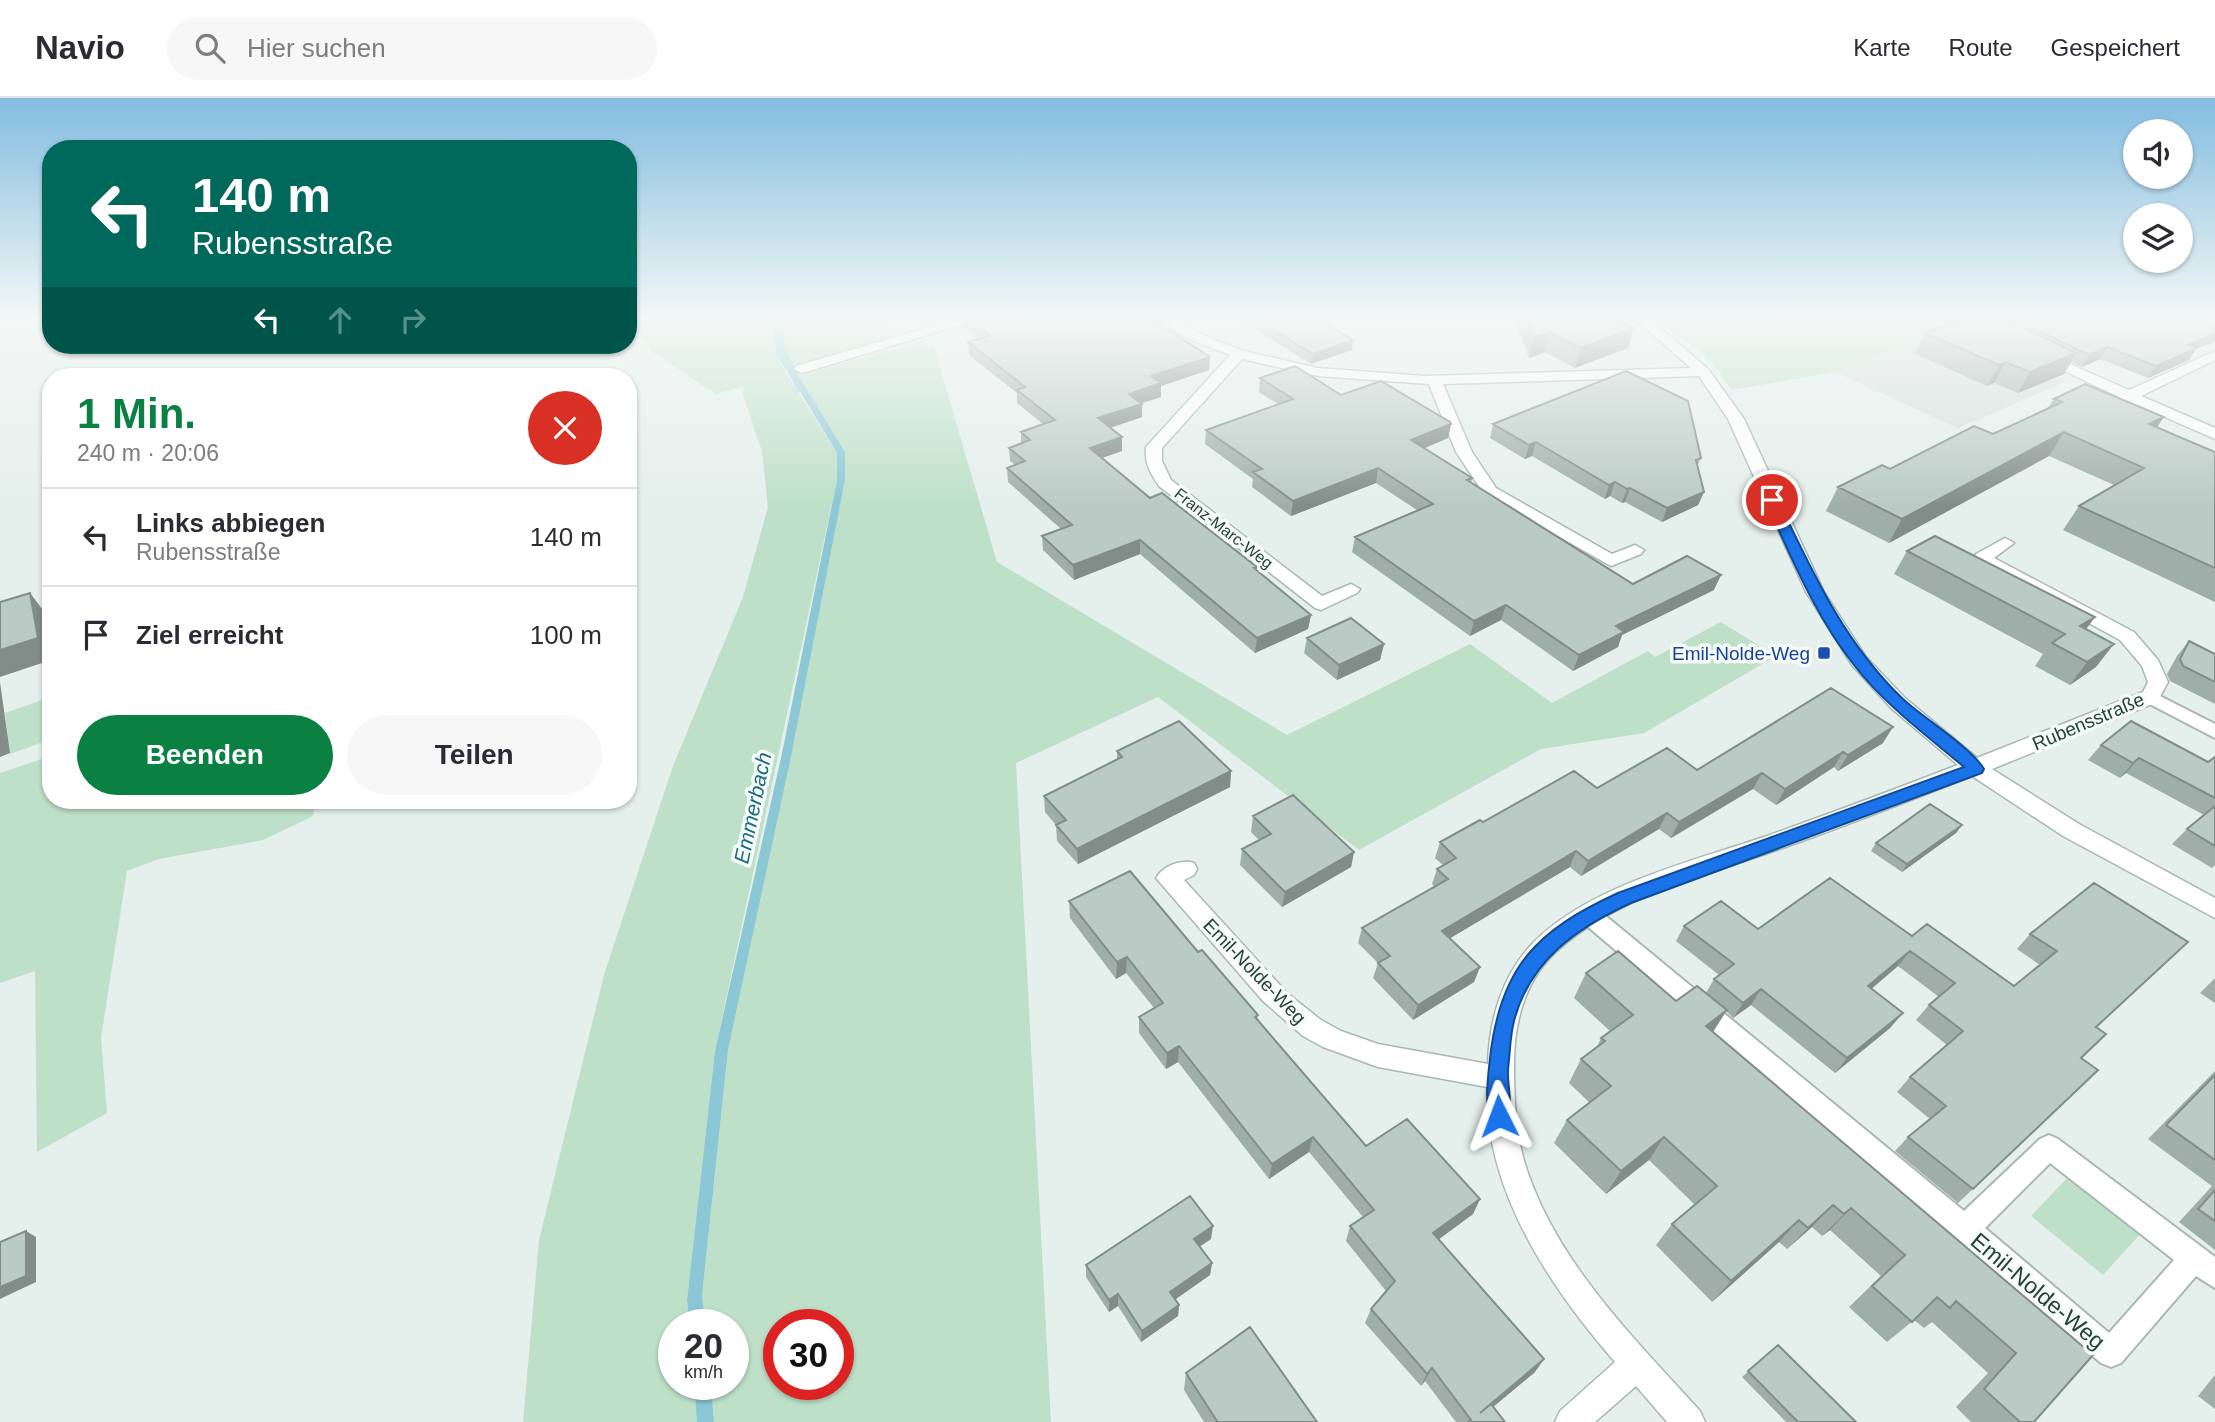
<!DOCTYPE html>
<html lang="de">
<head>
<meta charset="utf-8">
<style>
	body { margin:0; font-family:Arial,sans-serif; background:#f7f7f7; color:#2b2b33; height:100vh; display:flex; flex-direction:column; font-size:26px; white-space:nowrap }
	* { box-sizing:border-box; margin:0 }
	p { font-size:23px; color:#7c7c81 }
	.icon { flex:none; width:38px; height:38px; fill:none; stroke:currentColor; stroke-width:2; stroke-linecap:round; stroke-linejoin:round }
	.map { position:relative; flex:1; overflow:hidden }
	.drawer { position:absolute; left:42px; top:270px; width:595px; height:441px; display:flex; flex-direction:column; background:#fff; border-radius:28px; box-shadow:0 2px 5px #0004 }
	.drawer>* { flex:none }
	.guide { position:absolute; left:42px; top:42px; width:595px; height:214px; border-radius:28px; box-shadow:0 2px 5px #0004; background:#00695c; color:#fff; overflow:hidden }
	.fabs { position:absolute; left:2123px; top:21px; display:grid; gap:14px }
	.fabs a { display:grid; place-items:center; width:70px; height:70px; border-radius:50%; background:#fff; box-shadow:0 2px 5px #0004; font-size:35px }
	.speed { position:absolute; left:658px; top:1211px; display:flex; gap:14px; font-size:35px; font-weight:700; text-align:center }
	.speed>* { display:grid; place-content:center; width:91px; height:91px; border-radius:50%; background:#fff; box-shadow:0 2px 5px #0004; line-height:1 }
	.speed small { font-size:18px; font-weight:400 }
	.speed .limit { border:10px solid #d22; background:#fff; color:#111 }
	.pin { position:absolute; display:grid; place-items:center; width:60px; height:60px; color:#fff; margin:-30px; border:4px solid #fff; border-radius:50%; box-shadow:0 2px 7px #0007 }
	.me { position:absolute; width:77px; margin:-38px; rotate:357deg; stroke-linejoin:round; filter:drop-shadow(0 0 5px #0008) }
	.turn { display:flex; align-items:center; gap:24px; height:147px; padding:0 35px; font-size:32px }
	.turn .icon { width:91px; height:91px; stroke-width:2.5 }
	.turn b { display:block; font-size:49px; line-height:60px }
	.lanes { display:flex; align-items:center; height:66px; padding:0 35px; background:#0003; justify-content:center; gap:35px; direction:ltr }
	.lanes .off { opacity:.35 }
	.round { display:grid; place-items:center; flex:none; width:74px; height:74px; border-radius:37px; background:#f7f7f7 }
	.summary { display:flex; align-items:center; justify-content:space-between; height:119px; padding:0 35px }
	h1 { font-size:42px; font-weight:800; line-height:52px; color:#0b8043 }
	.primary-button { display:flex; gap:14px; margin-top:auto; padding:14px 35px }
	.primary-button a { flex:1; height:80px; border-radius:42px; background:#0b8043; color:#fff; font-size:28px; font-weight:800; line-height:80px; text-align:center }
	.primary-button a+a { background:#f7f7f7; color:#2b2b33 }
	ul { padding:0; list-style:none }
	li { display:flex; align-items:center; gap:21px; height:98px; padding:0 35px; border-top:2px solid #e1e1e2 }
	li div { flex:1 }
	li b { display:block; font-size:26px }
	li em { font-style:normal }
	header { display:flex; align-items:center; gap:42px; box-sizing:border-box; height:98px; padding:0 35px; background:#fff; border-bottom:2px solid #e1e1e2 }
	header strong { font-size:33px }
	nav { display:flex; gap:38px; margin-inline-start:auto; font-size:24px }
	.search { width:490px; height:63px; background:#f7f7f7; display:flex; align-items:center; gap:18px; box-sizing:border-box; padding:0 24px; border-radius:38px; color:#7c7c81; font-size:26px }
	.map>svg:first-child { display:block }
	.built { fill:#d3dfda }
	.green { fill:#bee0c8; fill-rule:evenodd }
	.water { fill:#8cc7d5 }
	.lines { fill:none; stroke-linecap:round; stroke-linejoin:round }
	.stream { stroke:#8cc7d5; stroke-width:8 }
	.lane-casing { stroke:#a7b8b3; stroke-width:4 }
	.street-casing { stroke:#a7b8b3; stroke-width:3 }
	.lane { fill:#fff; fill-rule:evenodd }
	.street { fill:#fff; fill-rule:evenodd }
	.wall { fill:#a0aea9 }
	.shaded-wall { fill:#828d89 }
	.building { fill:#bacac4; stroke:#828d89; stroke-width:2 }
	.route { fill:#1a73e8; stroke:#114b97; stroke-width:2 }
	.transit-dot { fill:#1a4fb4; stroke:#f6fbf9; stroke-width:2.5 }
	.labels { text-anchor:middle; stroke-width:7; stroke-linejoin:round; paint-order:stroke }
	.far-street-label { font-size:16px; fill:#23423b; stroke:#f6fbf9 }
	.transit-label { font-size:19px; fill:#164399; stroke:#f6fbf9; text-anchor:end }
	.street-label { font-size:19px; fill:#23423b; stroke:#f6fbf9 }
	.water-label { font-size:21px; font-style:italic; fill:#1a6c81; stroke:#f6fbf9 }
	.near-street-label { font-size:23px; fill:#23423b; stroke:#f6fbf9 }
</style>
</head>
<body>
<header>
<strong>Navio</strong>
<div class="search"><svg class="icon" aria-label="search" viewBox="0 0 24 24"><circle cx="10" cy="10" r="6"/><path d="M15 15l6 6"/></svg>Hier suchen</div>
<nav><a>Karte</a><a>Route</a><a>Gespeichert</a></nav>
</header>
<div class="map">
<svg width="2215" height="1324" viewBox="0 0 2215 1324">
	<rect width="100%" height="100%" fill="#e5efeb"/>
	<path class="built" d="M1955,229L2067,283L1958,330L1835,274Z"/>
	<path class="green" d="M628,222H762L774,231L775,251L780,265L837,355V382L715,953L687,1202L689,1227H674V1286H694L697,1324H523L539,1142L604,877L673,668L743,499L768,409L762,353L743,297L744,288L716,296L651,253Z
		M775,222H887L899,237L795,269L785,250L783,229Z
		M1656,222H1943L1955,229L1835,274L1732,292L1717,271L1699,253Z
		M922,243L934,249L997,464L1287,637L1470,546L1552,605L1648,553L1655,559L1721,524L1776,558L1644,635L1541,651L1359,752L1158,599L1016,665L1051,1324H714L711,1286H733V1227H705L702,1198L728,952L791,659L845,382V354L799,278ZM779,1227H838V1286H779Z
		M51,599V641L10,656L5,615Z
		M51,658V702H316L313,718L263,742L159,761L127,773L101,940L107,1015L37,1054L35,873L0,885V675Z
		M2068,1079L2141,1135L2103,1177L2031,1118Z"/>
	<path class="water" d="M762,222H775L783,229L785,250L795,269L786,271C775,259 774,247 774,231Z
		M799,278L845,354V382L791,659L728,952L702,1198L705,1227H689L687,1202L715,953L781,660L837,382V355L792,280Z
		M694,1286H711L714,1324H697Z"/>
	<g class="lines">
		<path class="stream" d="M784,258L801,290"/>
		<defs>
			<path id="lane" d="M2150,593L2215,626V640L2144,603L2141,599L2144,595Z
				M1588,807L1596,810L1964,1113L2040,1041L2049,1037L2058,1041L2215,1159V1190L2196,1178L2121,1265L2111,1269L2101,1265L1580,822L1577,816L1580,810ZM2050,1065L2174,1162L2109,1235L1985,1130Z"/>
			<path id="street" d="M954,222H976L806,274L801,275L794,271L796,268Z
				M1160,222H1176L1199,235L1243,253L1318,270L1424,278L1691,270L1636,222H1651L1708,271L1744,321L1824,494L1866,559L1905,600L1977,660L2143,594L2148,584L2142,568L2120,542L1976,464L1973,460L1976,456L2005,440L2014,445L1994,460L2134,534L2158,562L2168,584L2157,604L1992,671L2079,726L2215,800V820L2063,738L1972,678C1906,704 1840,730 1774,753C1702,778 1618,799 1559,851C1526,879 1514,923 1514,965C1514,997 1515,1028 1523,1059C1551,1159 1633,1239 1700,1313L1705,1324H1667L1636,1288L1595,1324H1555L1560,1313L1615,1264C1550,1189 1485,1093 1487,989L1378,969L1323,949L1303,938L1263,903L1156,780C1163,768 1181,761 1194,765L1197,771L1194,777L1184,782L1288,896L1321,922L1341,933L1378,946L1488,966C1489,923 1502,876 1534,844C1590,788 1690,764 1764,739C1829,716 1893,692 1958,667L1891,610L1852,567L1806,494L1728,321L1699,278L1443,286L1472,354L1496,390L1612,456L1635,447L1644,452L1641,456L1611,468L1484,396L1456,354L1429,286L1318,278L1242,261L1162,350V363L1171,382L1322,498L1351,486L1360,491L1357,495L1321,512L1315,510L1159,388C1151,376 1144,365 1146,349L1230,257L1189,241Z
				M2215,253V262L2141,298L2215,330V341L2128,303L2121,302L2119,299L2035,259L2037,256H2047L2129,292Z"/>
		</defs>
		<use href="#lane" class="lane-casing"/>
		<use href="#street" class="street-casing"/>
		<use href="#lane" class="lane"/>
		<use href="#street" class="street"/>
	</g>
	<path class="wall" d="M962,222H1153L1210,259L1209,272L1161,288V299L1141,305L1142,319L1110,330L1122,353L1101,360L1150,400L1257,469V473L1311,517L1308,531L1255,555L1140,456L1074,482L1043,452L1042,438L1061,431L1008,384L1007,370L1015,367L1010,363L1009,350L1021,345V334L1043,326L1017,305V295L969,257L968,244L978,241L963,229Z
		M1240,222H1318L1352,252L1311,266Z
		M1520,222H1618L1634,230L1628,250L1575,270L1545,254L1529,260L1518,230Z
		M1960,222H2215V243L2196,251L2189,262L2148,280L2100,261L2082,269L2071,264L2064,276L2018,295L1994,285L1987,288L1915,256L1925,235Z
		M1260,280L1341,297L1451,326L1448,340L1424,350L1472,380L1471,385L1633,486L1714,492L1622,537L1618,549L1573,573L1501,522L1470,538L1352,454L1355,439L1417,412L1376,385L1291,418L1252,389L1253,381L1205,346L1206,332L1278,306L1259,294Z
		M2054,301L2156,329L2215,354V504L2063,432L2079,408L2114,387L2049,358L1889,445L1826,413L1838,389L1993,336L2047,311Z
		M1493,326L1701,360L1697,368L1704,394L1698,407L1662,424L1625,404L1622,405L1610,398L1605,401L1532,358L1525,361L1490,340Z
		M1907,453L2095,519L2086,531L2096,569L2070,587L2035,568L2043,556L1894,476Z
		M1307,540L1384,546L1380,562L1337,582L1304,555Z
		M2189,543L2215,556V606L2170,583L2167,576L2177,558Z
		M1883,645L1838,673L1834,669L1776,707L1753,691L1671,740L1659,731L1581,778L1570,769L1450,840L1480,869L1474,884L1413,922L1373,880L1378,865L1358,845L1362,830L1435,789L1432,786L1437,771L1443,767L1435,760L1440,744L1483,724L1597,690L1697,672Z
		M2101,647L2208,664L2215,659V767L2212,770L2172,746L2187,731L2204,717L2126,675L2120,680L2088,662Z
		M1117,653L1231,673L1230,689L1078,766L1057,743L1056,727L1045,714L1044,698L1117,662Z
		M1253,718L1354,754L1351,769L1282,809L1240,767L1242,751L1259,742L1251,734Z
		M1962,727L1956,735L1902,774L1871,753L1876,745Z
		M2094,785L2096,929L2081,960L1973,1091L1958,1105L1895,1053L1908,1039L1930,1021L1897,994L1910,979L1947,947L1916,922L1929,907L1939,899L1898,868L1871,891L1903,915L1890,930L1835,975L1751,907L1733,920L1726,913L1713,934L2093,1257L2034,1324H1971L1956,1309L1988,1275L1932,1224L1924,1230L1914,1222L1887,1244L1849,1209L1881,1178L1830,1132L1822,1138L1812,1129L1787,1151L1779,1144L1712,1204L1656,1147L1672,1126L1695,1107L1649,1062L1606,1096L1554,1045L1567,1022L1590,1005L1569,985L1581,961L1597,949L1601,940L1611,934L1574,900L1586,875L1676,903L1706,895L1714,881L1719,877L1676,843L1684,828L1912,838L2014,888L2040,867L2017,851L2030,836Z
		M1069,803L1198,854L1258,917L1257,922L1366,1048L1480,1101L1473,1116L1439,1141L1535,1274L1493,1309L1505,1324H1456L1425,1283L1421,1288L1365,1225L1371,1211L1386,1193L1346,1143L1350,1128L1363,1119L1309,1054L1269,1081L1178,964L1166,971L1139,935V919L1154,910L1126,875L1116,881L1070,820Z
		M2215,880V905L2200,895Z
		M2215,973V1152L2179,1124L2212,1088L2148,1041Z
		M1211,1141L1200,1148L1212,1165L1210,1177L1175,1201L1179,1207L1178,1218L1141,1244L1118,1208L1109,1214L1086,1179V1167Z
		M1778,1247L1856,1324H1786L1742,1279Z
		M1186,1275L1317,1324H1204L1184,1292Z
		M2215,1277V1311L2198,1298Z"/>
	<path class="shaded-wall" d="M1634,230L1628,250L1575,270L1581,250Z
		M1550,234L1545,254L1529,260L1534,240Z
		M2215,235V243L2196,251L2189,262L2148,280L2156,268L2188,247Z
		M1353,242L1352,252L1311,266L1313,256Z
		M2107,249L2100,261L2082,269L2089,257Z
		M2076,255L2064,276L2018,295L2030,274Z
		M1210,259L1209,272L1161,288V299L1129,309V296L1151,278Z
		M2006,264L1994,285L1987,288L1999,267Z
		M1142,306V319L1098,334V320Z
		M2164,319L2148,342L2149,326Z
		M1451,326L1448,340L1409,357L1411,342Z
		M2064,334L2049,358L1889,445L1902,421Z
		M1122,339V353L1090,364V350Z
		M1536,344L1532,358L1525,361L1529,347Z
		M1378,370L1376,385L1291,418L1293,403Z
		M1615,384L1610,398L1605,401L1609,387Z
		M1630,390L1625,404L1622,405L1627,391Z
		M1704,394L1698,407L1662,424L1667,410Z
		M1140,442V456L1074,482L1073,467Z
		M1721,477L1714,492L1622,537L1618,549L1573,573L1579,557L1616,528Z
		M30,495L46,516L51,539V562L0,579V552Z
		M1506,507L1501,522L1470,538L1474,523Z
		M1311,517L1308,531L1255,555L1257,540Z
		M2095,519L2078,542L2080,528Z
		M1384,546L1380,562L1337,582L1339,567Z
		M2114,546L2096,569L2070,587L2087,564Z
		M0,584L10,655L0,659Z
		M1893,629L1883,645L1838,673L1848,657Z
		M1843,654L1834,669L1776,707L1785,691Z
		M2139,660L2126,675L2120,680L2133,665Z
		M1231,673L1230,689L1078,766L1077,751Z
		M1762,675L1753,691L1671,740L1679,724Z
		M1667,715L1659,731L1581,778L1588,763Z
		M1962,727L1956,735L1902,774L1907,766Z
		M1576,753L1570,769L1437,848L1442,833Z
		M1354,754L1351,769L1282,809L1285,794Z
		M1910,853L1898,868L1856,904L1868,888Z
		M1127,859L1126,875L1116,881L1117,864Z
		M1480,869L1474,884L1413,922L1418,907Z
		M1761,891L1751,907L1733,920L1743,905Z
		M1727,912L1711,937L1706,928Z
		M1903,915L1890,930L1835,975L1847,960Z
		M1179,948L1178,964L1166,971L1167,955Z
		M1313,1039L1309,1054L1269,1081L1272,1066Z
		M1664,1039L1649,1062L1606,1096L1621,1073Z
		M1480,1101L1473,1116L1427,1150L1433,1135Z
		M1833,1107L1812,1129L1787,1151L1808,1130Z
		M1851,1110L1830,1132L1822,1138L1844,1116Z
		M1799,1122L1779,1144L1712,1204L1731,1183Z
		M1213,1128L1211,1141L1193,1153L1194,1141Z
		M26,1133L36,1139V1184L0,1201V1189Z
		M1212,1165L1210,1177L1169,1206L1170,1194Z
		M1118,1196V1208L1109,1214V1202Z
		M1179,1207L1178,1218L1141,1244L1142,1233Z
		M1544,1261L1535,1274L1475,1324L1480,1315Z
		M1432,1270L1425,1283L1421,1288L1427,1276Z"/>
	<path class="building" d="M970,222H1153L1210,259L1151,278L1161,285L1129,296L1142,306L1098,320L1122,339L1090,350L1150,400L1162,395L1257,469L1254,470L1311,517L1257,540L1140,442L1073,467L1042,438L1072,427L1007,370L1025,363L1009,350L1030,342L1021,334L1055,322L1017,292L1025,289L968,244L990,238Z
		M1257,222H1318L1353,242L1313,256Z
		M1528,222H1618L1634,230L1581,250L1550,234L1534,240Z
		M1960,222H2008L2076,255L2030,274L2006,264L1999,267L1925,235Z
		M2016,222H2215V235L2188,247L2197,250L2156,268L2107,249L2089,257Z
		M1295,268L1341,297L1381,283L1450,324L1451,326L1411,342L1472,380L1467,382L1633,486L1687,458L1721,477L1616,528L1624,534L1579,557L1506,507L1474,523L1355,439L1433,406L1378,370L1293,403L1253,374L1262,371L1206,332L1293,301L1260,280Z
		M1626,273L1688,303L1701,360L1696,362L1704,394L1667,410L1630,390L1627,391L1615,384L1609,387L1536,344L1529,347L1493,326Z
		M2085,286L2164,319L2149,326L2215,354V470L2079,408L2144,370L2064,334L1902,421L1838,389L1882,367L1890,371L1974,328L1993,336L2062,304L2054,301Z
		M1935,438L2095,519L2080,528L2114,546L2087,564L2052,545L2065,536L1907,453Z
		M30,495L38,540L0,552V504Z
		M1351,520L1384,546L1339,567L1307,540Z
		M2189,543L2215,556V584L2183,568L2180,561Z
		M1831,590L1893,629L1848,657L1843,654L1785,691L1762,675L1679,724L1667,715L1588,763L1576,753L1442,833L1480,869L1418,907L1378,865L1390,858L1362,830L1448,781L1437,771L1456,760L1440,744L1480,722L1483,724L1574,673L1597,690L1667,650L1697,672Z
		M1179,623L1231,673L1077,751L1056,727L1066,722L1044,698L1122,659L1117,653Z
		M2131,623L2208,664L2215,659V700L2139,660L2133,665L2101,647Z
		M1293,697L1354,754L1285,794L1242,751L1271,736L1253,718Z
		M1930,706L1962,727L1907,766L1876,745Z
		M2215,708V748L2187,731Z
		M1130,773L1198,854L1202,852L1258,917L1255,919L1366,1048L1407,1021L1480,1101L1433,1135L1544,1261L1480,1315L1491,1306L1505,1324H1468L1471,1322L1432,1270L1427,1276L1371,1211L1395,1183L1350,1128L1374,1112L1313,1039L1272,1066L1179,948L1167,955L1139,919L1163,905L1127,859L1117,864L1069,803Z
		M1830,780L1912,838L1927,826L2014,888L2057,853L2030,836L2094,785L2188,844L2096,929L2106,936L2081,960L2098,972L1973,1091L1908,1039L1946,1008L1910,979L1963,933L1929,907L1955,885L1910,853L1868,888L1903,915L1847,960L1761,891L1743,905L1714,881L1734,866L1684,828L1721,803L1758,831Z
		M1618,853L1676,903L1697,888L1727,912L1706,928L2093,1257L2034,1324H2020L1984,1291L2016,1255L1956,1203L1950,1210L1937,1199L1912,1224L1872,1188L1905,1157L1851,1110L1844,1116L1833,1107L1808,1130L1799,1122L1731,1183L1672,1126L1717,1088L1664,1039L1621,1073L1567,1022L1611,988L1581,961L1605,943L1601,940L1633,917L1586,875Z
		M2215,977V1062L2166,1027Z
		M2215,1092V1123L2198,1111Z
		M1190,1098L1213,1128L1194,1141L1212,1165L1170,1194L1179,1207L1142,1233L1118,1196L1109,1202L1086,1167Z
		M26,1133V1178L0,1189V1144Z
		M1250,1229L1317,1324H1216L1217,1323L1186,1275Z
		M1778,1247L1856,1324H1798L1748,1273Z"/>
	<linearGradient id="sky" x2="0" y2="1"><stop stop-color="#83bce0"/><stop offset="0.54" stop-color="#f3f8f6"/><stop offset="1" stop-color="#f3f8f6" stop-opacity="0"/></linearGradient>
	<rect width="2215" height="408" fill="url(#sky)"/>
	<path class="route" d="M1772,398L1778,402C1812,473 1844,545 1903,601C1923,620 1971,649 1984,671L1982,675L1631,805C1577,830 1530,862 1514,923C1510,938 1510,956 1508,971C1507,988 1514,1009 1507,1024L1499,1027L1492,1024C1484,1006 1488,979 1490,960C1500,869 1537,832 1618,795L1964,669C1926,637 1884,606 1854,567C1815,518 1791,458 1765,402Z"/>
	<rect class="transit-dot" x="1817" y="548" width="14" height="14" rx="3.5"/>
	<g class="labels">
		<g class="far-street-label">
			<text transform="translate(1224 430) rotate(38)" y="6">Franz-Marc-Weg</text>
		</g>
		<g class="transit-label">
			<text x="1810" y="562">Emil-Nolde-Weg</text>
		</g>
		<g class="street-label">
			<text transform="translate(2088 623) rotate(-23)" y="7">Rubensstraße</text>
			<text transform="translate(1255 873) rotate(46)" y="7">Emil-Nolde-Weg</text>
		</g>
		<g class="water-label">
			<text transform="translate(753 710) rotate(-78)" y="7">Emmerbach</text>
		</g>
		<g class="near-street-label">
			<text transform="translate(2038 1193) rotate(40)" y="8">Emil-Nolde-Weg</text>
		</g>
	</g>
</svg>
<div class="fabs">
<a><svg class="icon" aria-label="sound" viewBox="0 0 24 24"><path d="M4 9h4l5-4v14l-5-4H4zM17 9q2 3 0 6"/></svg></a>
<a><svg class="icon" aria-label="layers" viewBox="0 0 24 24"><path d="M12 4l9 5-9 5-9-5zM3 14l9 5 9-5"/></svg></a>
</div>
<div class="speed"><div>20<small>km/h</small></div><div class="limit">30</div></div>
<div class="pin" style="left:1772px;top:402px;background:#d93025"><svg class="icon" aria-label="arrive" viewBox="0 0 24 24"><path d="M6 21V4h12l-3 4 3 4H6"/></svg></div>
<svg class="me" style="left:1499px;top:1018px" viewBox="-20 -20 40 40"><path d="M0-17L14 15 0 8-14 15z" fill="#1a73e8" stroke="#fff" stroke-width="4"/></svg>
<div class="guide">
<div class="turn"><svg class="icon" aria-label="left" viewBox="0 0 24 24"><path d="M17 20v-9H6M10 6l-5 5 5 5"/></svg><div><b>140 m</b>Rubensstraße</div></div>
<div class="lanes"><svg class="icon" aria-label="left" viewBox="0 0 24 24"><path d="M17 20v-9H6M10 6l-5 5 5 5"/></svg><svg class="icon off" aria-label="ahead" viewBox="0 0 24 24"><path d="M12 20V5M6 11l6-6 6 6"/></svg><svg class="icon off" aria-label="right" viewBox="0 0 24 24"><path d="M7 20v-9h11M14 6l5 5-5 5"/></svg></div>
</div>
<section class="drawer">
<div class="summary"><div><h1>1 Min.</h1><p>240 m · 20:06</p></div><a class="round" style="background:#d93025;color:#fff"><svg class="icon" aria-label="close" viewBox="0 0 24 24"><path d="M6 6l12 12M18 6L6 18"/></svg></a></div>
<ul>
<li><svg class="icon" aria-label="left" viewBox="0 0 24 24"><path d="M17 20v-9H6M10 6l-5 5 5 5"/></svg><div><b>Links abbiegen</b><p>Rubensstraße</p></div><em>140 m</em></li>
<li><svg class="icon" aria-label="arrive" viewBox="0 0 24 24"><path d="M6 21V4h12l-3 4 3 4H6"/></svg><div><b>Ziel erreicht</b></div><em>100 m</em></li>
</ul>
<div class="primary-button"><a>Beenden</a><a>Teilen</a></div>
</section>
</div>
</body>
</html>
